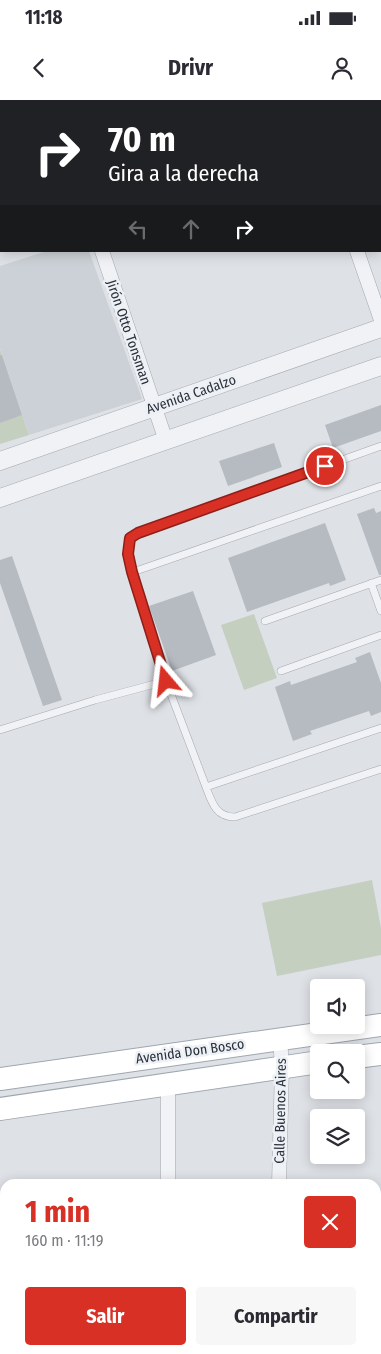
<!DOCTYPE html>
<html lang="es">
<head>
<meta charset="utf-8">
<style>
	body { margin:0; font-family:"Fira Sans Condensed",sans-serif; background:#f7f7f7; color:#2b2b33; height:100vh; display:flex; flex-direction:column; font-size:19px; white-space:nowrap }
	* { box-sizing:border-box; margin:0 }
	p { font-size:16px; color:#7c7c81 }
	.icon { flex:none; width:28px; height:28px; fill:none; stroke:currentColor; stroke-width:2; stroke-linecap:round; stroke-linejoin:round }
	.map { position:relative; flex:1; overflow:hidden }
	.panel { position:absolute; left:0px; top:1079px; width:381px; height:176px; display:flex; flex-direction:column; background:#fff; border-radius:15px 15px 0 0; box-shadow:0 2px 12px #0003 }
	.panel>* { flex:none }
	.banner { position:absolute; left:0px; top:0px; width:381px; height:152px; box-shadow:0 2px 12px #0003; background:#202124; color:#fff; overflow:hidden }
	.buttons { position:absolute; left:310px; top:879px; display:grid; gap:10px }
	.buttons a { display:grid; place-items:center; width:55px; height:55px; border-radius:5px; background:#fff; box-shadow:0 2px 12px #0003; font-size:25px }
	.pin { position:absolute; display:grid; place-items:center; width:42px; height:42px; color:#fff; margin:-21px; border:2px solid #fff; border-radius:50%; box-shadow:0 1px 5px #0007 }
	.me { position:absolute; width:55px; margin:-28px; rotate:343deg; stroke-linejoin:round; filter:drop-shadow(0 0 4px #0008) }
	.turn { display:flex; align-items:center; gap:18px; height:105px; padding:0 25px; font-size:22px }
	.turn .icon { width:65px; height:65px; stroke-width:2.5 }
	.turn b { display:block; font-size:35px; line-height:42px }
	.lanes { display:flex; align-items:center; height:48px; padding:0 25px; background:#0003; justify-content:center; gap:25px; direction:ltr }
	.lanes .off { opacity:.35 }
	.round { display:grid; place-items:center; flex:none; width:52px; height:52px; border-radius:5px; background:#f7f7f7 }
	.headline { display:flex; align-items:center; justify-content:space-between; height:85px; padding:0 25px }
	h1 { font-size:30px; font-weight:700; line-height:38px; color:#d93025 }
	.button { display:flex; gap:10px; margin-top:auto; padding:10px 25px }
	.button a { flex:1; height:58px; border-radius:5px; background:#d93025; color:#fff; font-size:20px; font-weight:700; line-height:58px; text-align:center }
	.button a+a { background:#f7f7f7; color:#2b2b33 }
	.status { display:flex; justify-content:space-between; align-items:center; height:35px; padding:0 25px; background:#fff; direction:ltr }
	.status svg { height:14px; fill:currentColor }
	header { display:flex; justify-content:space-between; align-items:center; height:65px; padding:0 25px; background:#fff; font-size:22px; font-weight:700 }
	.map>svg:first-child { display:block }
	.built { fill:#ccd1d7 }
	.green { fill:#c4cfc0 }
	.building { fill:#b6bbc2 }
	.lines { fill:none; stroke-linecap:round; stroke-linejoin:round }
	.service-casing { stroke:#a4a8af; stroke-width:8 }
	.minor-casing { stroke:#a4a8af; stroke-width:15 }
	.tertiary-casing { stroke:#a4a8af; stroke-width:19 }
	.primary-casing { stroke:#9ea7b0; stroke-width:24 }
	.service { stroke:#f0f2f5; stroke-width:7 }
	.minor { stroke:#f0f2f5; stroke-width:14 }
	.tertiary { stroke:#f0f2f5; stroke-width:18 }
	.primary { stroke:#fff; stroke-width:22 }
	.route-casing { stroke:#8d1f18; stroke-width:12 }
	.route { stroke:#d93025; stroke-width:9 }
	.labels { text-anchor:middle; stroke-width:5; stroke-linejoin:round; paint-order:stroke }
	.street-label { font-size:14px; fill:#29303b; stroke:#edf0f4 }
</style>
</head>
<body>
<div class="status"><b>11:18</b><svg viewBox="0 0 49 12"><path d="M0 12V9h3v3zM5 12V6h3v6zM10 12V3h3v9zM15 12V0h3v12zM26 1h20v11H26zM47 4h2v5h-2z"/></svg></div>
<header><svg class="icon" aria-label="back" viewBox="0 0 24 24"><path d="M15 5l-7 7 7 7"/></svg>Drivr<svg class="icon" aria-label="person" viewBox="0 0 24 24"><circle cx="12" cy="8" r="4"/><path d="M4 21q1-7 8-7t8 7"/></svg></header>
<div class="map">
<svg width="381" height="1254" viewBox="0 0 381 1254">
	<rect width="100%" height="100%" fill="#dee1e6"/>
	<path class="built" d="M47,151H89L142,299L29,335L0,248V166Z"/>
	<path class="green" d="M0,249L29,335L0,344Z
		M254,514L277,578L244,590L221,525Z
		M372,780L381,828V855L277,876L262,803Z"/>
	<path class="building" d="M0,255H2L22,315L0,323Z
		M381,305V331L333,348L325,325Z
		M274,343L282,367L228,386L219,361Z
		M374,408L376,413L381,411V475H379L357,414Z
		M325,423L346,480L330,486L329,483L247,512L228,458Z
		M12,456L62,600L43,606L0,483V460Z
		M193,491L216,555L172,571L149,506Z
		M370,552L381,583V612L371,616L369,611L310,631L312,634L293,641L275,587L290,581L291,585L357,562L355,558Z"/>
	<g class="lines">
		<defs>
			<path id="service" d="M381,346L138,433L130,438L128,445L133,472L166,581L206,687L381,628
				M133,472L381,386
				M371,483L381,511
				M265,521L381,480
				M281,571L381,535
				M0,630L95,600L166,581
				M206,687C212,703 216,717 235,717L381,669"/>
			<path id="minor" d="M51,0V1
				M304,0L305,1
				M29,1L33,0
				M0,9H1
				M380,56H381
				M102,151L166,341
				M357,151L381,220
				M168,1084V983
				M279,1084L282,967L280,938
				M0,1181H5
				M160,1254V1250
				M275,1254V1250"/>
			<path id="tertiary" d="M0,361L381,228
				M0,398L381,266"/>
			<path id="primary" d="M356,957L381,954
				M0,979L381,925
				M0,1009L319,962"/>
		</defs>
		<use href="#service" class="service-casing"/>
		<use href="#minor" class="minor-casing"/>
		<use href="#tertiary" class="tertiary-casing"/>
		<use href="#primary" class="primary-casing"/>
		<use href="#service" class="service"/>
		<use href="#minor" class="minor"/>
		<use href="#tertiary" class="tertiary"/>
		<use href="#primary" class="primary"/>
	</g>
	<g class="lines">
		<defs>
			<path id="route" d="M166,581L132,472L128,454L130,438L138,433L325,366"/>
		</defs>
		<use href="#route" class="route-casing"/>
		<use href="#route" class="route"/>
	</g>
	<g class="labels">
		<g class="street-label">
			<text transform="translate(129 232) rotate(71)" y="5">Jirón Otto Tonsman</text>
			<text transform="translate(191 294) rotate(-19)" y="5">Avenida Cadalzo</text>
			<text transform="translate(190 951) rotate(-8)" y="5">Avenida Don Bosco</text>
			<text transform="translate(280 1011) rotate(-89)" y="5">Calle Buenos Aires</text>
		</g>
	</g>
</svg>
<div class="buttons">
<a><svg class="icon" aria-label="sound" viewBox="0 0 24 24"><path d="M4 9h4l5-4v14l-5-4H4zM17 9q2 3 0 6"/></svg></a>
<a><svg class="icon" aria-label="search" viewBox="0 0 24 24"><circle cx="10" cy="10" r="6"/><path d="M15 15l6 6"/></svg></a>
<a><svg class="icon" aria-label="layers" viewBox="0 0 24 24"><path d="M12 4l9 5-9 5-9-5zM3 14l9 5 9-5"/></svg></a>
</div>
<div class="pin" style="left:325px;top:366px;background:#d93025"><svg class="icon" aria-label="arrive" viewBox="0 0 24 24"><path d="M6 21V4h12l-3 4 3 4H6"/></svg></div>
<svg class="me" style="left:166px;top:581px" viewBox="-20 -20 40 40"><path d="M0-17L14 15 0 8-14 15z" fill="#d93025" stroke="#fff" stroke-width="4"/></svg>
<div class="banner">
<div class="turn"><svg class="icon" aria-label="right" viewBox="0 0 24 24"><path d="M7 20v-9h11M14 6l5 5-5 5"/></svg><div><b>70 m</b>Gira a la derecha</div></div>
<div class="lanes"><svg class="icon off" aria-label="left" viewBox="0 0 24 24"><path d="M17 20v-9H6M10 6l-5 5 5 5"/></svg><svg class="icon off" aria-label="ahead" viewBox="0 0 24 24"><path d="M12 20V5M6 11l6-6 6 6"/></svg><svg class="icon" aria-label="right" viewBox="0 0 24 24"><path d="M7 20v-9h11M14 6l5 5-5 5"/></svg></div>
</div>
<section class="panel">
<div class="headline"><div><h1>1 min</h1><p>160 m · 11:19</p></div><a class="round" style="background:#d93025;color:#fff"><svg class="icon" aria-label="close" viewBox="0 0 24 24"><path d="M6 6l12 12M18 6L6 18"/></svg></a></div>
<div class="button"><a>Salir</a><a>Compartir</a></div>
</section>
</div>
</body>
</html>
